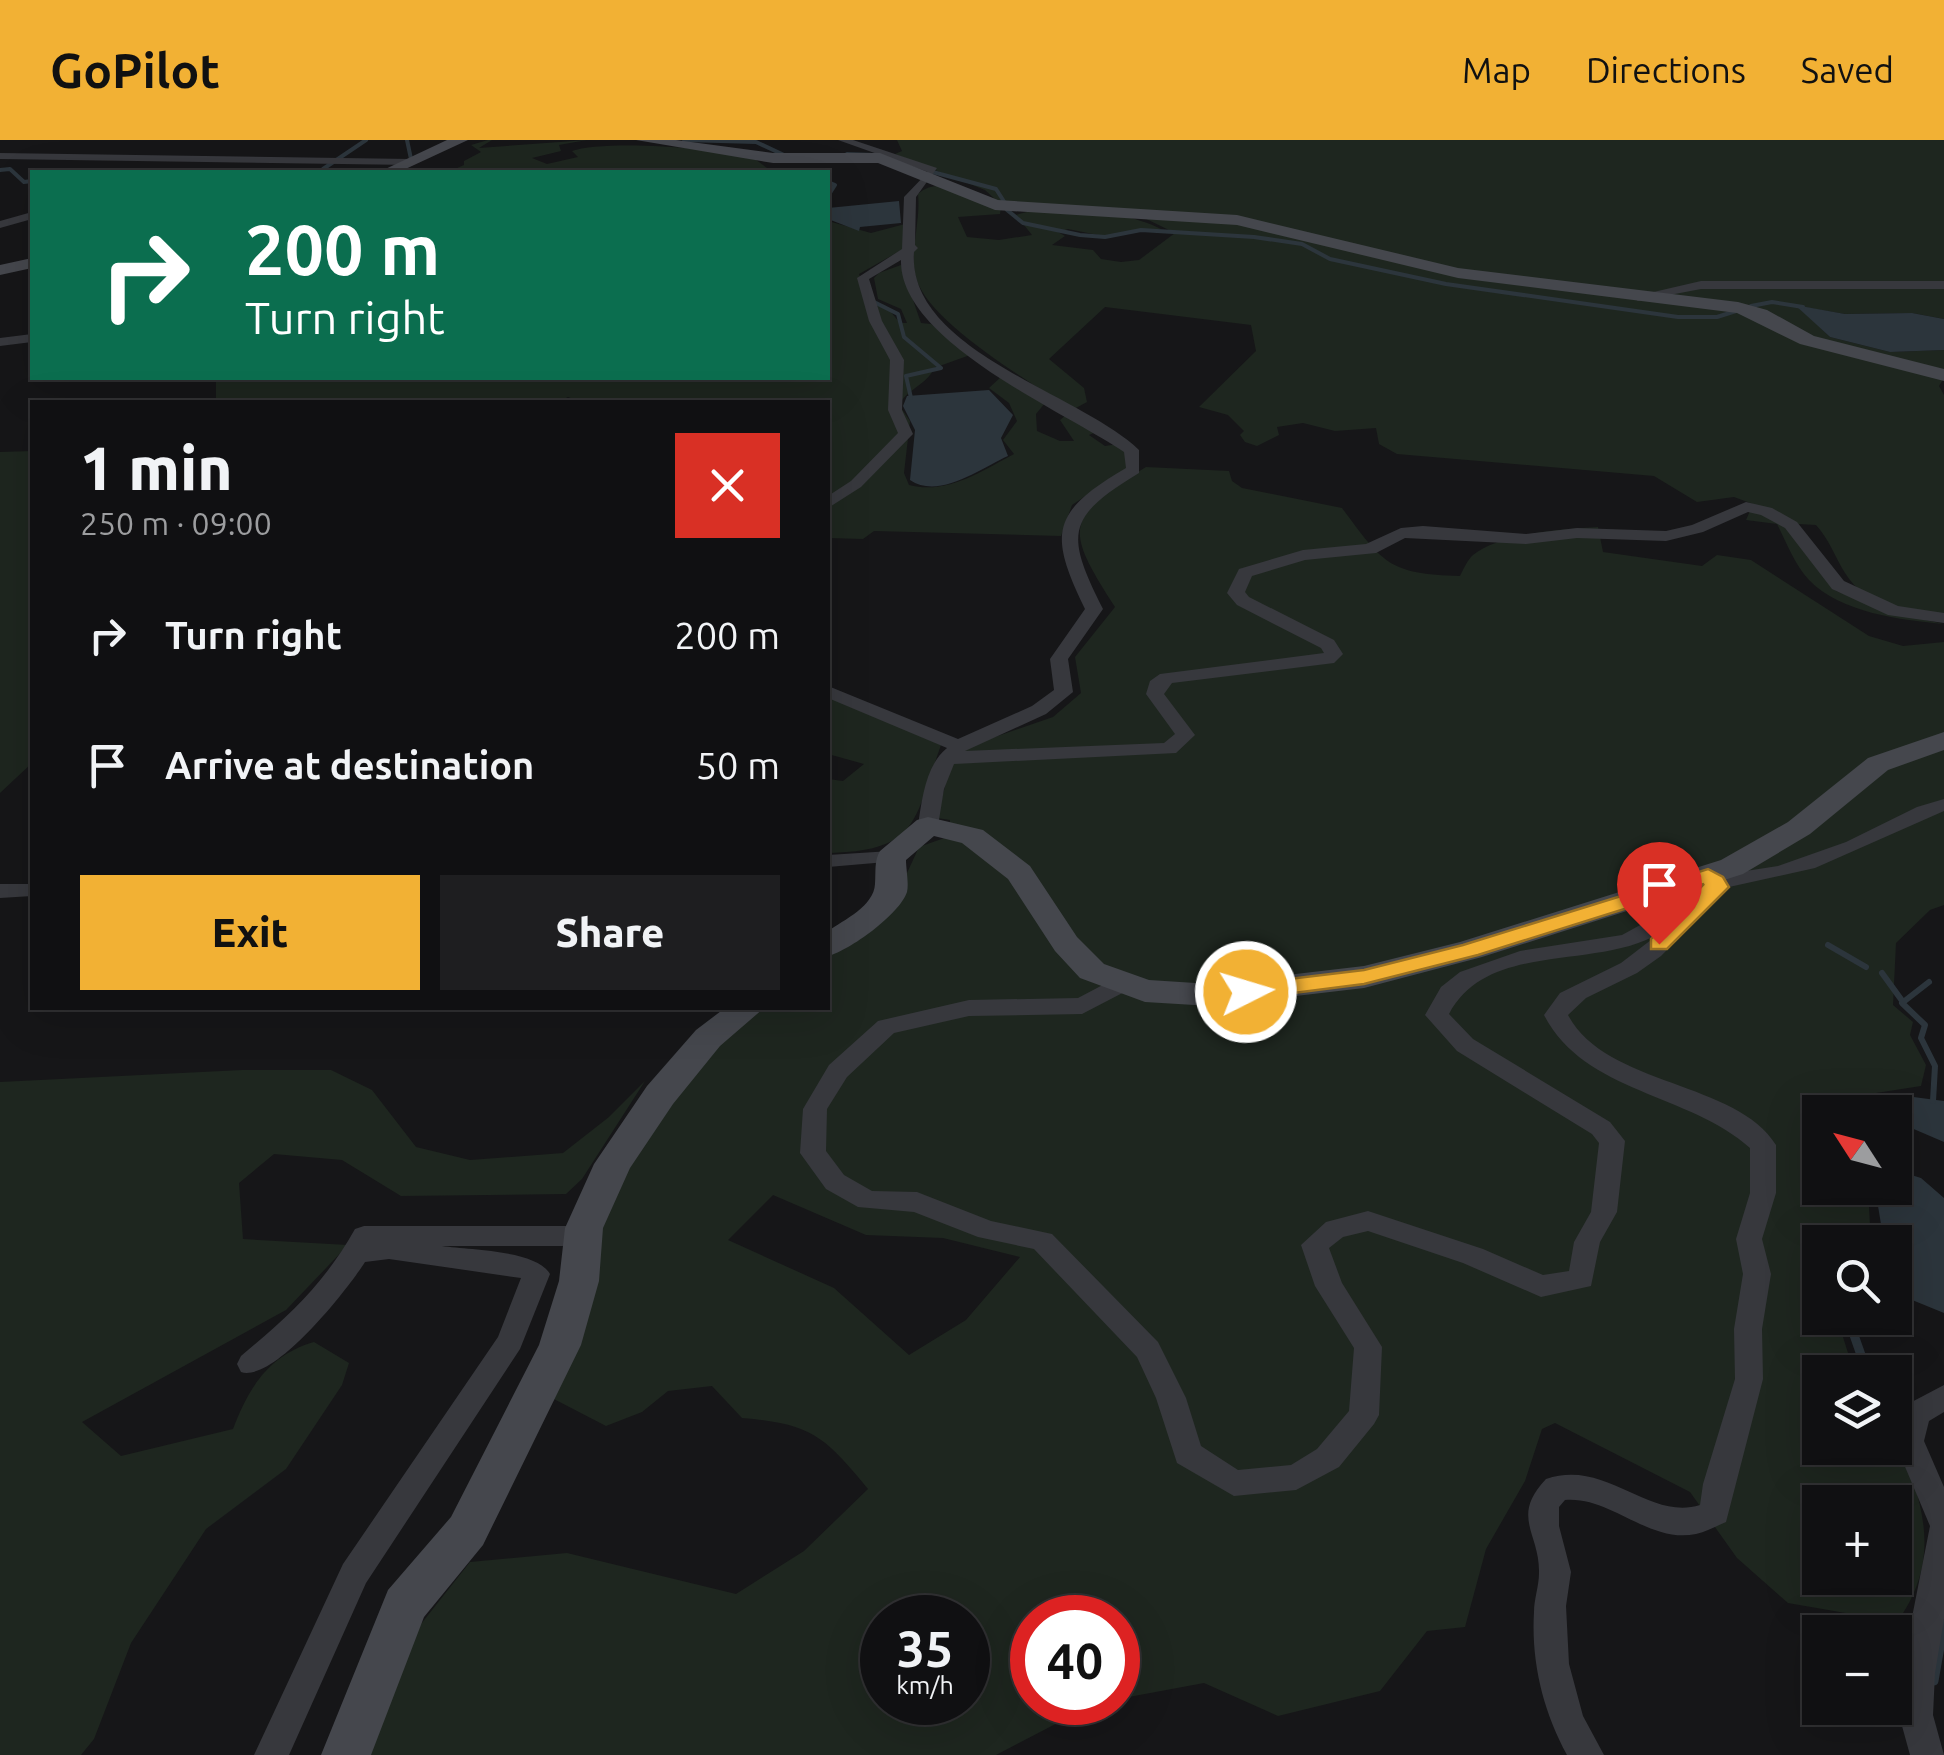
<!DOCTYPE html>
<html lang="en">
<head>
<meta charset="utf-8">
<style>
	body { margin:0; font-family:Ubuntu,sans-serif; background:#1e1e20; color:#f1f3f6; height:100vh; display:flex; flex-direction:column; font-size:38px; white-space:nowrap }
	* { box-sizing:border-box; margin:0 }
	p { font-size:32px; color:#9c9d9f }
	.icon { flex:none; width:55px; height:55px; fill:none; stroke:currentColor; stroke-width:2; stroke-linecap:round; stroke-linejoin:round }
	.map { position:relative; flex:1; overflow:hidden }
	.side { position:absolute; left:30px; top:260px; width:800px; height:610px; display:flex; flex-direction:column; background:#101012; border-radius:0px; box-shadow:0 10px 40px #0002,0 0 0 2px #303032 }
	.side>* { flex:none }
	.guide { position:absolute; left:30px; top:30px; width:800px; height:210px; border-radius:0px; box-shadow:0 10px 40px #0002,0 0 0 2px #303032; background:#0b6e4f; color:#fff; overflow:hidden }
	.needle { width:65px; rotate:306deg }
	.buttons { position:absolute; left:1802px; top:955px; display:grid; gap:20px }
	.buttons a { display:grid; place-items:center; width:110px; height:110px; border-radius:0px; background:#101012; box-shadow:0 10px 40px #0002,0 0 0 2px #303032; font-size:50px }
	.speed { position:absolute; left:860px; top:1455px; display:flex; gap:20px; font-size:50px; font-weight:700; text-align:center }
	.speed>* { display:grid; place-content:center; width:130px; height:130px; border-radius:50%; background:#101012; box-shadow:0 10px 40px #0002,0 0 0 2px #303032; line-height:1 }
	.speed small { font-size:25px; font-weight:400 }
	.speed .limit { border:15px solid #d22; background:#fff; color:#111 }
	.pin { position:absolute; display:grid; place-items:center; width:85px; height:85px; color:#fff; margin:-102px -42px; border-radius:50% 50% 50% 0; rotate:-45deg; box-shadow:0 0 10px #0007 }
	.pin .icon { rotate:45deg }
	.me { position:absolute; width:110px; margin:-55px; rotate:85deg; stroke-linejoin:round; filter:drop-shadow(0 0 8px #0008) }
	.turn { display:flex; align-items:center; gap:35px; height:210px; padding:0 50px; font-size:45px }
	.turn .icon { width:130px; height:130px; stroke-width:2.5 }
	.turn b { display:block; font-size:70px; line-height:85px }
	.round { display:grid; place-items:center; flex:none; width:105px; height:105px; border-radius:0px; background:#1e1e20 }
	.headline { display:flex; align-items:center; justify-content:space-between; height:170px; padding:0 50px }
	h1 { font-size:60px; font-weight:800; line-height:75px }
	.primary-button { display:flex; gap:20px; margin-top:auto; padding:20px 50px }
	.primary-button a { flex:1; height:115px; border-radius:0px; background:#f2b134; color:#111; font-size:40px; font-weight:800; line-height:115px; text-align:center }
	.primary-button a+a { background:#1e1e20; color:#f1f3f6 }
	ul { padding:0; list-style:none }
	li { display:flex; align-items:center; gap:30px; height:130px; padding:0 50px }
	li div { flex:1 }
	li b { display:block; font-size:38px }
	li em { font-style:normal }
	header { display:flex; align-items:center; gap:60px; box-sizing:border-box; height:140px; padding:0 50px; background:#f2b134; color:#111 }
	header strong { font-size:48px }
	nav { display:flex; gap:55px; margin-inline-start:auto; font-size:35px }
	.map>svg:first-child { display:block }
	.green { fill:#1e261f; fill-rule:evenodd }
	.water { fill:#2c353c }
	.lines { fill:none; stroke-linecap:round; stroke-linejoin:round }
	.stream-far2 { stroke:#2c353c; stroke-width:4 }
	.stream-far1 { stroke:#2c353c; stroke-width:6 }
	.stream { stroke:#2c353c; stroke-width:9 }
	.street { fill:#37383d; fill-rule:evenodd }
	.secondary { fill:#45474d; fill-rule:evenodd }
	.route { fill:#f2b134; stroke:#9d7322; stroke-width:2.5 }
</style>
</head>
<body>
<header>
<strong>GoPilot</strong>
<nav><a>Map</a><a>Directions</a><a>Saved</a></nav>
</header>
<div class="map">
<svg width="1944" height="1615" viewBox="0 0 1944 1615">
	<rect width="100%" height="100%" fill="#161618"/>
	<path class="green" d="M488,0H492L479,8L587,0L559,5L561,11L532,18L547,24L578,17L572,11C601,0 714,7 749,17C760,20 765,29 775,32H426H448L464,25V21L481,12L471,5Z
		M897,0H1944V179L1912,173L1845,174L1797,166L1830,197L1890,212L1944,210V232H1928L1944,238L1939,246L1944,255V476C1907,472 1866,467 1845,433C1835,417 1829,399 1816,385L1798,384L1790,392L1836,451L1897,474L1944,484C1901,480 1841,473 1809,440C1795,425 1786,402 1777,384L1746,380L1753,364L1734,357L1697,362L1654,336L1397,314L1379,304L1376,288L1335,291L1303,283L1277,287L1279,295L1257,306L1245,302L1240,295L1244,291L1228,275L1199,267L1256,211L1251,185L1105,167L1049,219L1084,248L1087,262L1074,269L1061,263C1023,237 929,182 916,138C909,113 921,81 918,54C942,32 974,61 1001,68L1000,74L958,77L967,97L999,100L1032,95L1016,75C1054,62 1125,71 1161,89L1103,96L1068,89L1058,92L1065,96L1052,105L1093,110L1101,119L1121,122L1139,120L1175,93L1130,71L997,61L985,50L895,14L902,11Z
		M828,81L871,93L905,84V108L859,134L868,161L885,165L900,183H907L901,169L878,159L874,138L879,133L901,125L921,183L931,184L970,215L934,228C928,244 907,249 899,265L910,281L904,333L909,345C947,355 982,331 1014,314L1003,300L1017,281L1009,263L989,248L1003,235L1045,263L1036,274L1037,291L1060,301H1074L1060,280L1066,275L1096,292L1089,295L1105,306L1118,304L1127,311L1126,329L1072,365L1061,396L874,391L863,399L828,398V262H580L568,257L558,262H216V238H828Z
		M32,311V623L0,653V312Z
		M1146,327L1229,331L1232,341L1242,348L1342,368C1383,423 1388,434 1460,436C1463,430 1468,419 1473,415C1500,393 1564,389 1598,387L1603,412L1702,426L1717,415L1751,420L1869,496L1903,506L1944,502V765L1930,770L1896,803L1893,865L1913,882L1910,895L1926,925L1921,946L1863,955L1858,972H1820V1048H1868L1870,1086L1852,1102H1820V1178H1837L1854,1232H1820V1308H1895V1292C1922,1360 1944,1417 1897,1482L1788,1463L1737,1418L1690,1352L1555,1283L1542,1289L1525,1341L1486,1409L1465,1487L1427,1491L1380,1551L1278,1576L1204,1543L1118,1559V1478H1032V1562L1096,1563L996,1615H361L406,1503L470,1422L567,1413L736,1454L804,1411L868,1349C824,1296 812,1284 742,1278L712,1246L668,1251L642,1272L606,1286L550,1257L593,1093L629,1018L712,905L760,868H828V816L889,772L919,707L950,696V680L937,678L949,630L963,608L1053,577L1081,553L1075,517L1115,467C1063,386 1065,378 1146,327ZM773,1055L866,1095L943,1098L1020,1117L966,1180L909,1215L834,1148L728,1100ZM1820,1362H1895V1438H1820ZM882,1478H968V1562H882Z
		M828,556L941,605C914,680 920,711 828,713V639L843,641L864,624L828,614Z
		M242,930H331L372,950L416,1007L470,1020L563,1013L609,977L645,941L582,1039L566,1054L401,1056L342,1020L274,1014L239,1043L243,1099L348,1105L286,1170L82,1282L121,1316L233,1289C249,1247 269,1215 314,1202L349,1223L342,1245L286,1329L206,1389L131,1503L94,1599L81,1615H0V942Z"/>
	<path class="water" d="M899,61L901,83L860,87L859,91L828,79V68Z
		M1795,165L1845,174L1912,173L1944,179V210L1890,212L1830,197Z
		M989,250L1013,275L1001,298L1008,316C981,328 939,360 910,340L915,290L903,266L907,256Z
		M1898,955L1944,961V1002L1895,981V972H1875L1868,966L1875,958Z
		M1895,1030L1921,1038L1944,1058V1173L1895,1153V1102H1869L1881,1084L1875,1048H1895Z"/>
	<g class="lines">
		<path class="stream-far2" d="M407,0L411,19
			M684,0L756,2L784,15
			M847,14L874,15
			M323,29L366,0
			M0,30L10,29L24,42L32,41
			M929,31L996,49L1005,63
			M828,42L835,45L828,56
			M1007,70L1023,83L1080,95L1105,97L1141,90L1254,97L1302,104L1330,119L1446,144L1678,177H1717L1736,171
			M872,161L898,174L904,197L941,228L906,236L911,258
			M1751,166L1772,162L1803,167"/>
		<path class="stream-far1" d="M1828,805L1866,827
			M1882,833L1903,862
			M1929,842L1902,863L1925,885L1921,898L1935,926L1933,961"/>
		<path class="stream" d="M1848,1178L1867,1232
			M1934,1541L1944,1484"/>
		<path class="street" d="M838,0H853L937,28L916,57L915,105L918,108L914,112C907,211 1080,253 1139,310V333C1066,377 1065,394 1103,469L1068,519L1073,552L1046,574L965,611L1164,603L1175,594L1146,554L1150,541L1160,534L1324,513L1321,508L1237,465L1227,453L1239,429L1303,410L1366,404L1401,388L1423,386L1526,394L1577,388L1666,391L1692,385L1746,362L1772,368L1797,382L1844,441L1898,466L1944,473V483L1888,475L1832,449L1785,388L1761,375L1748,372L1703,392L1666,401L1577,398L1526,404L1405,398L1376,413L1305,420L1252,436L1245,452L1249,457L1334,500L1343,514L1334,523L1172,543L1164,554L1195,595L1176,613L954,624L944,649L938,686L935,690H921L918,686C922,658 926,625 947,608L828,558V546L958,599L1032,566L1054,550L1050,519L1085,469C1048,393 1051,372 1126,328L1124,312C1064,271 899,201 901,120L869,139L882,181L904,220L902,270L913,294L861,347L828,368V356L851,341L898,293L888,270L890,220L869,181L857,138L902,109L904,57L928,32Z
			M0,13L411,19L416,22L411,25L0,19Z
			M32,72V79L0,88V81Z
			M1701,141H1944V149H1701L1638,161L1632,157Z
			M32,194V202L0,206V198Z
			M1944,659V671L1815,728L1729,747L1661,816L1637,833L1586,858L1568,875C1605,946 1737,941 1776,1005V1053L1762,1099L1771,1134L1762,1189L1763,1239L1726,1382C1716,1386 1706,1392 1696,1394C1649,1404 1611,1356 1565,1360L1559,1367V1386L1571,1432L1566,1466L1569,1524L1583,1576L1604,1615H1567C1543,1571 1531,1522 1534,1472C1534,1459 1539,1446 1539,1433C1540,1393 1510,1377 1546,1339C1606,1318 1648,1381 1700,1365L1703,1344L1735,1239L1734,1189L1743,1134L1736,1099L1750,1053V1008C1689,953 1584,953 1544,875L1560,853L1621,823L1660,793C1597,831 1488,800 1449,874L1473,899L1610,982L1625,1001L1617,1072L1600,1102L1591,1146L1541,1157L1463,1123L1368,1091L1343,1097L1329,1108L1342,1143L1382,1207L1379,1275L1374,1284L1339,1327L1296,1350L1234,1356L1177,1323L1156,1258L1137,1217L1034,1109L978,1097L914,1072L858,1067L826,1049L800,1013L803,969L829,925L878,881L969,860L1078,858L1116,838H1132L1136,843L1132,848L1082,874L969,876L894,893L847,937L827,969L826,1011L844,1035L872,1051L917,1052L991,1081L1052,1094L1158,1202L1186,1258L1201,1306L1238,1330L1291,1325L1317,1309L1349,1271L1354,1208L1315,1146L1301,1105L1326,1082L1368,1071L1483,1109L1543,1135L1569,1131L1574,1102L1591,1072L1599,1003L1592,994L1457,911L1425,875L1441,847L1460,832L1520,811L1622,795L1673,767L1692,762L1706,747L1697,735L1700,730L1708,729L1720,735L1778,726L1846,702L1917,667Z
			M891,711L902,717L898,721L828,727V715Z
			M0,744H32V756L0,758Z
			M364,1086H583L592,1089L596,1096L592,1103L583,1106H442C469,1110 537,1110 550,1134L520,1209L366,1443L289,1615H254L343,1424L498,1197L521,1138L389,1119L365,1122C348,1149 274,1243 241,1232L237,1224L241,1216C289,1176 324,1144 355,1089Z
			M1944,1245V1272L1929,1281L1924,1301L1944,1347V1479L1935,1533L1933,1575L1944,1615H1910L1899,1575L1901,1533L1930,1386L1895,1303L1906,1265Z"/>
		<path class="secondary" d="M447,0H468L399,32H379Z
			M636,0H676L773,13H880L998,60L1237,75L1458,128L1738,162L1767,170L1814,196L1944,229V241L1800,204L1737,173L1458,138L1237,85L995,70L878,23H773Z
			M32,118V128L0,135V125Z
			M1944,592V610L1888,630L1810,694L1743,734L1482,817L1364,848L1211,866L1145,862L1080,838L1055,811L1008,739L962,703L934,696L906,720C906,729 909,743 907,752C900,774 849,811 828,816V791C844,780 874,766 875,744C876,731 874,721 880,711L917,680L928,677L983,690L1030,726L1077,797L1104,824L1149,840L1211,844L1364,826L1460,802L1721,720L1788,682L1868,618Z
			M725,868H764L720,906L673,964L630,1028L603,1088L599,1141L581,1205L483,1405L424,1477L371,1615H321L388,1450L451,1377L539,1205L559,1141L565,1088L594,1024L647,946L696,890Z"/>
	</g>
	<path class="route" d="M1708,729L1723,737L1729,747L1667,809H1651V799L1704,744L1478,815L1364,844L1246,859L1234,852L1246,844L1364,830L1463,805Z"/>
</svg>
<div class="buttons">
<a><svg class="needle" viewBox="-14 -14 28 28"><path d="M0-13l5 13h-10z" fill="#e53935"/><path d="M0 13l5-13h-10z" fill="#9c9d9f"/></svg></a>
<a><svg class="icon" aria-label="search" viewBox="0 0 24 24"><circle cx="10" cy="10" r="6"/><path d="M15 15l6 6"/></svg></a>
<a><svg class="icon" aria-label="layers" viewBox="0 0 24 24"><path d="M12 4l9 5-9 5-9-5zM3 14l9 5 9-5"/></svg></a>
<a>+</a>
<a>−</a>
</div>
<div class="speed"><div>35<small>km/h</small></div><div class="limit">40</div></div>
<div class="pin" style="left:1659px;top:804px;background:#d93025"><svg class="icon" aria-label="arrive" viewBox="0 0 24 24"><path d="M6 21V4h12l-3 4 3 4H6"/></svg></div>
<svg class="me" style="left:1246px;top:852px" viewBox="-20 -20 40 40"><circle r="17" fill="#f2b134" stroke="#fff" stroke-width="3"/><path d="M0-11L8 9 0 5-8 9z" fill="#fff"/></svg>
<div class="guide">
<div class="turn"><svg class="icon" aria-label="right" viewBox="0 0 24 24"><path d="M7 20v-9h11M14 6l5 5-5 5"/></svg><div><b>200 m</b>Turn right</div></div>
</div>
<section class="side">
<div class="headline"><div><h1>1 min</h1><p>250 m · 09:00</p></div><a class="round" style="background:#d93025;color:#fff"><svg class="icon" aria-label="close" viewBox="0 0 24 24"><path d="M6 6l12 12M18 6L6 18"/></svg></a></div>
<ul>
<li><svg class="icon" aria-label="right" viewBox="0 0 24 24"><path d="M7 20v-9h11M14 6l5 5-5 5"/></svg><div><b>Turn right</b></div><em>200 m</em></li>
<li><svg class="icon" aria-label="arrive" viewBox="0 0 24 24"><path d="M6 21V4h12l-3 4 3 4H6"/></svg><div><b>Arrive at destination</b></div><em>50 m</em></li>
</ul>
<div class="primary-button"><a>Exit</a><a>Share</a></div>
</section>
</div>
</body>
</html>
